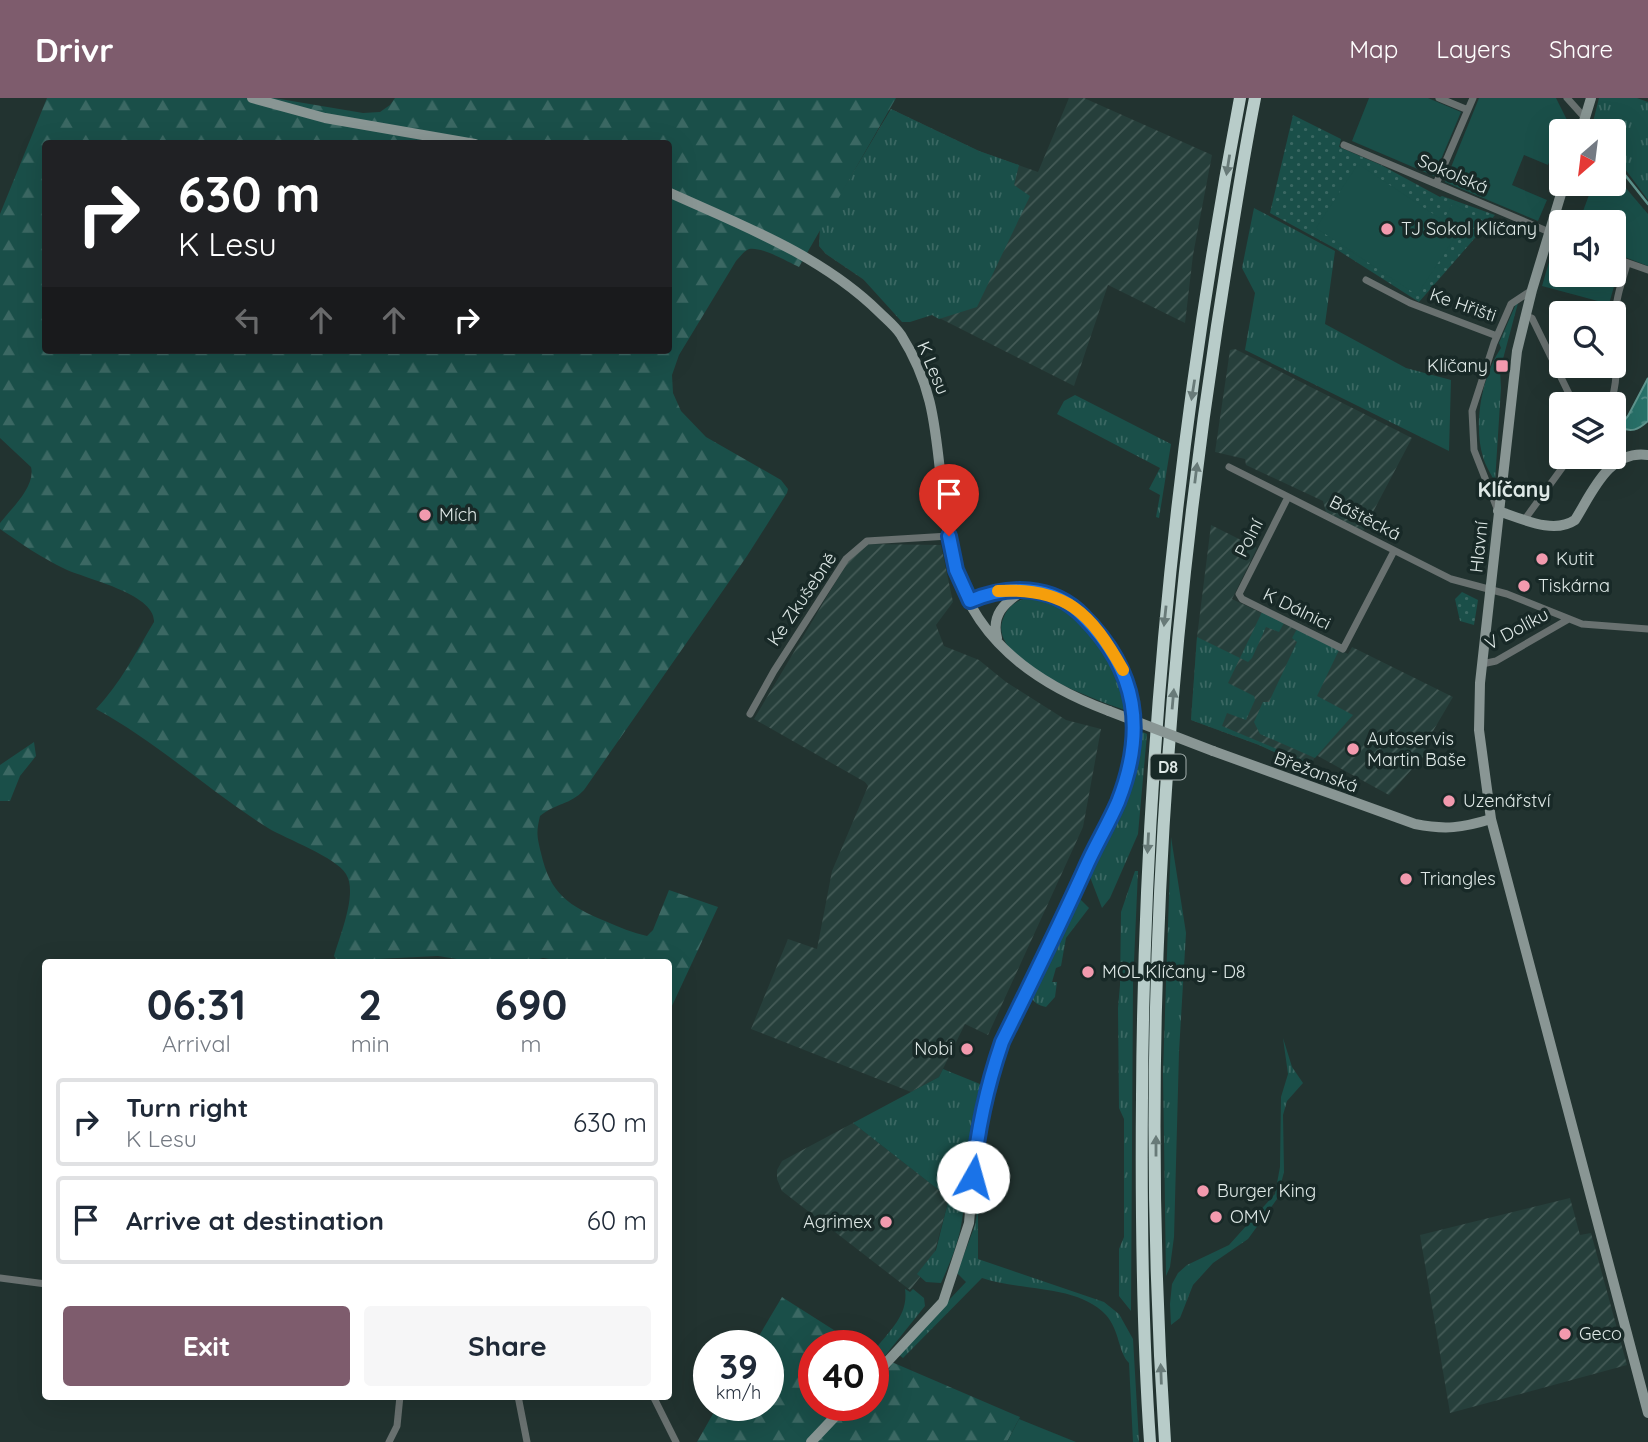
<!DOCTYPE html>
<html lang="en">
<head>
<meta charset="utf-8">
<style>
	body { margin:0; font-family:Quicksand,sans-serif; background:#f6f6f7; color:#1f2937; height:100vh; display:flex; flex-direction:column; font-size:26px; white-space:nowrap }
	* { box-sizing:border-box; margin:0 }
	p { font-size:23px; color:#747a83 }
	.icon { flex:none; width:38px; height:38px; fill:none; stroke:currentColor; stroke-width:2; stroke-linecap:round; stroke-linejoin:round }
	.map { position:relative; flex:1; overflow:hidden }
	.sheet { position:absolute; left:42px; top:861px; width:630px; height:441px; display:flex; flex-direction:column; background:#fff; border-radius:7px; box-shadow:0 7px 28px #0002 }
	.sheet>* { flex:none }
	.banner { position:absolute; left:42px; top:42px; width:630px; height:214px; border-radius:7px; box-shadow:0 7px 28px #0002; background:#202124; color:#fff; overflow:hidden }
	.needle { width:46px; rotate:208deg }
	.tools { position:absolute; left:1549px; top:21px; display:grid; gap:14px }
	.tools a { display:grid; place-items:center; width:77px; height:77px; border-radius:7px; background:#fff; box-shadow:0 7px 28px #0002; font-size:35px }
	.speed { position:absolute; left:693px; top:1232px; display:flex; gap:14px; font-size:35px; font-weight:700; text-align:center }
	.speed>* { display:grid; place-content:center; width:91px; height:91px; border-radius:50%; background:#fff; box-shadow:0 7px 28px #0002; line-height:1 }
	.speed small { font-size:18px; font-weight:400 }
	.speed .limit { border:10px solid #d22; background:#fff; color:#111 }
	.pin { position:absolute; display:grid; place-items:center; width:60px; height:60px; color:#fff; margin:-72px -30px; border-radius:50% 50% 50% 0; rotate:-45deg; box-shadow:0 0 7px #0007 }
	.pin .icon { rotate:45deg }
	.me { position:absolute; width:77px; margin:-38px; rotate:7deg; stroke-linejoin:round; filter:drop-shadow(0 0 5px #0008) }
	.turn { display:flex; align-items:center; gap:24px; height:147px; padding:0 21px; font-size:32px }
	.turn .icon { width:91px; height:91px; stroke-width:2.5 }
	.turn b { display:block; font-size:49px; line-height:60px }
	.lanes { display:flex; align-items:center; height:66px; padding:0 21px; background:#0003; justify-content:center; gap:35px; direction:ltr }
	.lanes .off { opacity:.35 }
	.eta { display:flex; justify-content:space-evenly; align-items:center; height:119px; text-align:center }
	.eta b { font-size:42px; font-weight:700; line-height:49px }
	.cta { display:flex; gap:14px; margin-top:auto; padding:14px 21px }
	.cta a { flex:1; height:80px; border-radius:7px; background:#7e5c6d; color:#fff; font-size:28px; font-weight:700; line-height:80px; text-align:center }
	.cta a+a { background:#f6f6f7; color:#1f2937 }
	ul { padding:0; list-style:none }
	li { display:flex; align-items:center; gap:21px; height:88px; margin:0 14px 10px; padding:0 7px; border:4px solid #e0e1e3; border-radius:7px }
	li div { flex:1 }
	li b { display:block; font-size:26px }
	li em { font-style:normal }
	header { display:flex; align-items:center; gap:42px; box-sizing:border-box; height:98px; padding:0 35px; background:#7e5c6d; color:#fff }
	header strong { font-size:33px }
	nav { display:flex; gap:38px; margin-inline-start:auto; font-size:24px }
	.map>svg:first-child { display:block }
	.industrial { fill:url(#industrial-furrows) }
	.grass { fill:url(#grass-tufts) }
	.forest { fill:url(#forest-firs); fill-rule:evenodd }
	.park { fill:url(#park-dots) }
	.garden { fill:#1a4f49 }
	.water { fill:url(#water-ripples); stroke:#5f958e; stroke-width:2 }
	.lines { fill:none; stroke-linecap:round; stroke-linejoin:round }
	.stream { stroke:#5f958e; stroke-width:2.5 }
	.street { stroke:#697170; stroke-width:7 }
	.secondary { stroke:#899694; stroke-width:10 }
	.highway { stroke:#b8ccc9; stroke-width:12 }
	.secondary-bridge { stroke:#899694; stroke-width:10 }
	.oneway { fill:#687a78 }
	.route-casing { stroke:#114b97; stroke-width:18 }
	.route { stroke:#1a73e8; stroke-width:12 }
	.slow { stroke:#f59e0b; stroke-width:12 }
	.poi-dot { fill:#f29aae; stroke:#182927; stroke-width:2.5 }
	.labels { text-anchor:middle; stroke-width:7; stroke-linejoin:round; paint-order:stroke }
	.shield { fill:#182927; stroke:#a3afad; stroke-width:2 }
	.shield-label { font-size:16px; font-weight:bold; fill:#dee8e6 }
	.street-label { font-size:18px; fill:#dee8e6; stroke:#182927 }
	.poi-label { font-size:18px; fill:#dee8e6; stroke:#182927; text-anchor:start }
	.quarter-label { font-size:21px; font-weight:bold; fill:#dee8e6; stroke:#182927 }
</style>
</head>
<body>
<header>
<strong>Drivr</strong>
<nav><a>Map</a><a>Layers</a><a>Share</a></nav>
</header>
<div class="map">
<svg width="1648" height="1344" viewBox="0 0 1648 1344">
	<defs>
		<pattern id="industrial-furrows" width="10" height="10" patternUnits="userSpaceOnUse" patternTransform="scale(1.75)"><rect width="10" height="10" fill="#263f3b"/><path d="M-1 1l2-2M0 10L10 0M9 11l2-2" fill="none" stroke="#455b57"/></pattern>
		<pattern id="grass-tufts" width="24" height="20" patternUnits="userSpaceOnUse" patternTransform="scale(1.75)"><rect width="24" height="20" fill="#1a4f49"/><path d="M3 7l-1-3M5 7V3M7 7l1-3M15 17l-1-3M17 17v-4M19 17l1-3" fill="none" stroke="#3b6863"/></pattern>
		<pattern id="forest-firs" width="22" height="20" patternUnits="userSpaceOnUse" patternTransform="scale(1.75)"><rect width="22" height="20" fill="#1a4f49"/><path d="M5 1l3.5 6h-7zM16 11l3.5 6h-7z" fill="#3b6863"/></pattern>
		<pattern id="park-dots" width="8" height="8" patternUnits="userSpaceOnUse" patternTransform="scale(1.75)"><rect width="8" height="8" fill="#1a4f49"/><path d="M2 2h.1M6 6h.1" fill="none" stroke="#3b6863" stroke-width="1.8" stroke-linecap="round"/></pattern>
		<pattern id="water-ripples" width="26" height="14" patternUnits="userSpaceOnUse" patternTransform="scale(1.75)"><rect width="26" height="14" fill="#287169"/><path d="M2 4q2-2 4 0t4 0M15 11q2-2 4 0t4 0" fill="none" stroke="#518c86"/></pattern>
	</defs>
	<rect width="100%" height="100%" fill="#223330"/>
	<path class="industrial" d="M1069,0H1084L1212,57L1193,157L1185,225L1108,187L1074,288L864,182L826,156L819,148L820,130L891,11L979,53L1038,74Z
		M1235,251L1412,340L1363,433L1326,414L1323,403L1246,367L1245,361L1215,354L1230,252Z
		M1211,427L1257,450L1232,501L1348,556L1352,549L1453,599L1423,650L1428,653L1389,697L1316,657L1309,670L1259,647L1191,622L1197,539Z
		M867,446L941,447L953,504L936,527L944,548L979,562L1006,584L1066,622L1101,631L1083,729L988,937L965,926L939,979L911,994L751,931L788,841L817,851L832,773L868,688L865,684L754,621L847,465Z
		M853,1025L949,1100L932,1164L910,1192L782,1093L777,1081V1072L782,1063Z
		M1570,1100L1580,1137L1591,1135L1627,1267L1450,1315L1420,1137Z"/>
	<path class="grass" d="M1599,0H1637L1648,4V102L1614,56V33H1599L1593,24Z
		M891,11L979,53L1019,67L1014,87L1030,98L977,209L939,221L932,217L910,224H902L863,181L826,156L819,148L820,130Z
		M1254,110L1335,153L1325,226L1406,270L1451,282L1449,353L1245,252L1255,195L1242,170Z
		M1518,205L1500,272L1501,290L1495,384C1491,376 1485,367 1483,359C1473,326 1482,278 1501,250L1499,245L1516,206Z
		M1075,297L1171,346L1159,420L1156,419L1160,397L1149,391L1160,370L1057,316L1064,303Z
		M1032,499C1044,502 1056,505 1068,512C1099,530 1125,577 1125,612C1096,602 986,563 1003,521C1008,507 1018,501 1032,499Z
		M1262,514L1284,525L1279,534L1266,529L1252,560L1248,564L1240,560L1228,585L1254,598L1255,602L1246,622L1227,615L1222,628L1310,665L1309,670L1259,647L1191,622L1197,539L1240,560Z
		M1297,531L1339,552L1317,598L1353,617L1315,660L1260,636L1254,624L1263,604H1269L1297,544L1292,540Z
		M1138,632L1147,636L1138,736L1110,800L1102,810L1090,779C1112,732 1135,685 1138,632Z
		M1171,739L1186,835L1179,954L1174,1139L1170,1169L1166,1178L1163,974Z
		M1135,773H1138L1133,886L1131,1213L1119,1198V1151L1124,1139V1021L1119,1010L1118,910L1120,887L1121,814Z
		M1081,802L1089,810L1066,840L1061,868L1056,870L1052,884H1057L1055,899L1046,909C1038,907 1034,905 1031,898L1077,804Z
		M1283,940L1292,969L1303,985L1287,1003L1283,1017L1284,1074L1277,1101L1248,1141L1213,1165L1193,1187L1180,1220L1171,1227L1170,1206L1172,1186L1178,1175L1187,1167L1229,1147L1275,1096L1280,1069L1281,999L1288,976Z
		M943,971L980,986C969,1031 970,1077 962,1122C959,1144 950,1165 941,1185L926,1184L917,1176L936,1152L949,1100L853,1025L939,979Z
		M978,1109V1161L1104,1204L1119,1216L1133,1241L1139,1344H1133L1129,1265C1118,1254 1120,1233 1106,1217C1078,1186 1018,1193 982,1180L903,1260L898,1256L966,1184L957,1175L975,1127Z
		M905,1191L910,1194L913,1191L924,1200L925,1208L884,1259L874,1253C888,1234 909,1218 905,1191Z"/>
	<path class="forest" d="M47,0H274L363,15L380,14L390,7L395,0H896L799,169C788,164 761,148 749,151C744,153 740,159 736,163L679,257L672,277L673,295L681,313L706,339L781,382L788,391L787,395L747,458L584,692C570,707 556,705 540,718C536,734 537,739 541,755C550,796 569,808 605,823C619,829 633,835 647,838L653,832L669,792L718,809L671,910L669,908L668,864H570L543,860L528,864H476L438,858L337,863L334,858C340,837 358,795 346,776C336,759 286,741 268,730C209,693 157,644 96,611C120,586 136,554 154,524C156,496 86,481 65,471C42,460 20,445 0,431V425C11,411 36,388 31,369L0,340V116ZM46,46H668V252H46Z
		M34,644L36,658L20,678L10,703H0V667Z
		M782,1199L859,1248H814V1307H873V1256L1020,1319L1007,1344H697L718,1307H768V1248H753Z"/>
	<path class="park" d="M1293,17L1341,41L1339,49L1381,67L1440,99L1442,98L1495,117L1419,204L1336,151L1270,115Z
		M1462,494L1478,502L1474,527L1460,523L1455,501Z"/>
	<path class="garden" d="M1369,0H1428L1461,14L1434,78L1352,43Z
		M1479,0H1556L1570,28L1573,30L1572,33H1561V60L1552,56L1548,67L1524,57L1512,87L1547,102L1538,123L1445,84Z
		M1358,66L1459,133L1417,197L1316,130Z
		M1614,76L1648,116V168L1614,155V124H1579L1593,86H1614Z
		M1453,105L1479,122L1470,135L1445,119Z
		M1554,147L1561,149V177H1614V169L1619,171L1609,206L1542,188Z
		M1019,1321L1076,1344H1007Z"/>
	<path class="water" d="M1648,280V323C1638,332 1631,335 1619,329L1628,318Z"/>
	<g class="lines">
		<path class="stream" d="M1614,63L1648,106"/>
		<path class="street" d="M1439,0L1468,12
			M1567,0L1585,20
			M1344,47L1561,139
			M1436,86L1473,0
			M1614,160L1648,172
			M1366,182L1410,205L1497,238
			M1525,218L1532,220L1574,306
			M1550,257L1561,252
			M1610,306C1623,273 1611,236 1617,203C1619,190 1624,178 1627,166
			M1229,369L1451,481L1507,496L1582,526L1648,531
			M1288,399L1239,496L1242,501L1343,551L1394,453
			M1498,413L1474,352L1472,313L1494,245L1511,206L1532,192
			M1525,421L1570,359
			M1482,566L1496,563L1567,522
			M750,616L774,573L846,461L867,443L949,438
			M0,1180L46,1186
			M518,1298L527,1344
			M653,1298L676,1344
			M389,1344L397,1328L400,1298"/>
		<path class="secondary" d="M252,0L325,20L475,46
			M1581,33L1591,0
			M1564,86L1532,192L1517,253L1480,585L1479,632L1491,721L1648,1315
			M668,94C741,127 821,157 879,214C886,221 895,228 901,237C932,286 935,326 941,382C945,412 947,443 956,471C977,545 1041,588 1109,613
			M1498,413C1521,420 1553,437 1575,422C1592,395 1609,351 1648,357
			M997,540C991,517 1004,505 1022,493
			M1213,653L1415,726C1445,732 1462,730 1491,721
			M873,1279L943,1204L969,1125L975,1056L989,980L1002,944C1030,887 1059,829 1085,771C1095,748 1108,727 1118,704C1146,632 1137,573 1083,518C1052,486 1008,488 970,503
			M811,1344L846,1307"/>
		<path class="highway" d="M1150,1344C1142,1229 1141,1113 1142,998C1144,663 1177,329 1240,0
			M1165,1344C1140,972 1161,596 1217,228C1229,152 1240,76 1255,0"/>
		<path class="secondary-bridge" d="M1109,613L1213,653"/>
	</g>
	<defs><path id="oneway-solid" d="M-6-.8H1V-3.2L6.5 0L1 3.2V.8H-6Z" transform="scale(1.75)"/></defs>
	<g class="oneway">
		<use href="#oneway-solid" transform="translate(1228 67) rotate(99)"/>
		<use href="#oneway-solid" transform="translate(1193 292) rotate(99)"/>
		<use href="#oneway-solid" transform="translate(1196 375) rotate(-83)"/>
		<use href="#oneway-solid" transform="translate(1165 518) rotate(96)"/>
		<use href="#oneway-solid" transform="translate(1173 601) rotate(-85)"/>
		<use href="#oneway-solid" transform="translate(1148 745) rotate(93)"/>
		<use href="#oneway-solid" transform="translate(1156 1048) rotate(-90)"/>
		<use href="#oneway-solid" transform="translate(1161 1276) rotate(-92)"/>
	</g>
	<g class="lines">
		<defs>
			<path id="route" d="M949,438L956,472L970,503C1008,487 1052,486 1083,518C1138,573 1146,633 1118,704C1108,727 1095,748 1085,771C1059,829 1030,887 1002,944C987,988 977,1033 973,1079"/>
		</defs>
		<use href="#route" class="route-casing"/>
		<use href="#route" class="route"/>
		<path class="slow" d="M998,493C1066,489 1091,515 1123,572"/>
	</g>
	<g class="poi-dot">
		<circle cx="1387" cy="131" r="7"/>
		<rect x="1495" y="261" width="14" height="14" rx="3.5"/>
		<circle cx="425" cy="417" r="7"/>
		<circle cx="1542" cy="461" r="7"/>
		<circle cx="1524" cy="488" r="7"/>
		<circle cx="1353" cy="651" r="7"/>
		<circle cx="1449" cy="703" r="7"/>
		<circle cx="1406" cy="781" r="7"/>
		<circle cx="1088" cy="874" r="7"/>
		<circle cx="967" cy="951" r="7"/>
		<circle cx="1203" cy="1093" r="7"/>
		<circle cx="1216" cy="1119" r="7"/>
		<circle cx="886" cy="1124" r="7"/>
		<circle cx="1565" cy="1236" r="7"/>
	</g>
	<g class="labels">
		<rect class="shield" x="1150.5" y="656.5" width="35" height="25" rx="5"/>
		<g class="shield-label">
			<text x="1168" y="675">D8</text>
		</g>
		<g class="street-label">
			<text transform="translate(1453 76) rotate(23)" y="6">Sokolská</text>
			<text transform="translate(1463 207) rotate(19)" y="6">Ke Hřišti</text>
			<text transform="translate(933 270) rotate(67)" y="6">K Lesu</text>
			<text transform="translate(1365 420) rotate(27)" y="6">Báštěcká</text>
			<text transform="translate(1249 440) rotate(-63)" y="6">Polní</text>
			<text transform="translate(1479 449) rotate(-84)" y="6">Hlavní</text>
			<text transform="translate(802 501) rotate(-56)" y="6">Ke Zkušebně</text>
			<text transform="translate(1297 511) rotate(26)" y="6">K Dálnici</text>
			<text transform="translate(1517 531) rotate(-28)" y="6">V Dolíku</text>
			<text transform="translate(1316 674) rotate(20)" y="6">Břežanská</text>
		</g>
		<g class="poi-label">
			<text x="1401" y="137">TJ Sokol Klíčany</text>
			<text x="1488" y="274" text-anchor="end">Klíčany</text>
			<text x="439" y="423">Mích</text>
			<text x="1556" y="467">Kutit</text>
			<text x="1538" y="494">Tiskárna</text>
			<text x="1367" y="647">Autoservis<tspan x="1367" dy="21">Martin Baše</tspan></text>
			<text x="1463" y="709">Uzenářství</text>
			<text x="1420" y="787">Triangles</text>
			<text x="1102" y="880">MOL Klíčany - D8</text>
			<text x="953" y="957" text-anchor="end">Nobi</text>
			<text x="1217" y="1099">Burger King</text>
			<text x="1230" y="1125">OMV</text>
			<text x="872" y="1130" text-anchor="end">Agrimex</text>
			<text x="1579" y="1242">Geco</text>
		</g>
		<g class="quarter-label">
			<text x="1514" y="399">Klíčany</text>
		</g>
	</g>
</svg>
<div class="tools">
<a><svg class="needle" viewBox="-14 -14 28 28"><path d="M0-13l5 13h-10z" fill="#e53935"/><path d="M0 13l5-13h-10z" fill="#747a83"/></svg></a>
<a><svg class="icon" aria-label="sound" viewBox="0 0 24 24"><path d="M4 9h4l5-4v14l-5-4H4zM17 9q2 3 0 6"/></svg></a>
<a><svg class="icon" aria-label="search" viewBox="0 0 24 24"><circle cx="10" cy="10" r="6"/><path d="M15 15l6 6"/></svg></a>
<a><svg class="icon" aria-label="layers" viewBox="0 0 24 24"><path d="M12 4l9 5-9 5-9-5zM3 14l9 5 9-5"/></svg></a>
</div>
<div class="speed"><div>39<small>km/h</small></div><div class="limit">40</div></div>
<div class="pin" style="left:949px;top:438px;background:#d93025"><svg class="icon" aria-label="arrive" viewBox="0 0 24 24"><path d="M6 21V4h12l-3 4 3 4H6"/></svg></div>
<svg class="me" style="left:973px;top:1079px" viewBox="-20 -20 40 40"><circle r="19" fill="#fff"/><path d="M0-13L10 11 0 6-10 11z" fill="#1a73e8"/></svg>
<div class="banner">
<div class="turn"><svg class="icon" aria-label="right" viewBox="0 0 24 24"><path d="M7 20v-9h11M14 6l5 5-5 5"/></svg><div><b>630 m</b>K Lesu</div></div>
<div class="lanes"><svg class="icon off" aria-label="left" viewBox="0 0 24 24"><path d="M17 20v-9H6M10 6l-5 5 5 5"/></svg><svg class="icon off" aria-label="ahead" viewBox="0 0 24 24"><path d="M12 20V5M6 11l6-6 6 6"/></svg><svg class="icon off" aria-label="ahead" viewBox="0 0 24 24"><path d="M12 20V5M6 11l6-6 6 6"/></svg><svg class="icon" aria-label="right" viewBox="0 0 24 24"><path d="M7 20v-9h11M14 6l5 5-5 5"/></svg></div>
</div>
<section class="sheet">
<div class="eta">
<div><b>06:31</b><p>Arrival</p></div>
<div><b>2</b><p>min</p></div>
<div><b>690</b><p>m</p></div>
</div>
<ul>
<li><svg class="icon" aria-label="right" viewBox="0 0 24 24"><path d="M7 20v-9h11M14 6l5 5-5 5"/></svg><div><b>Turn right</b><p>K Lesu</p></div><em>630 m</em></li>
<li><svg class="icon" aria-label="arrive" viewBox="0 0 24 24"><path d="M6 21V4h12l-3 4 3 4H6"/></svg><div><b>Arrive at destination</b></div><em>60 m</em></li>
</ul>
<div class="cta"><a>Exit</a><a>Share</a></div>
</section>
</div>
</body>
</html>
